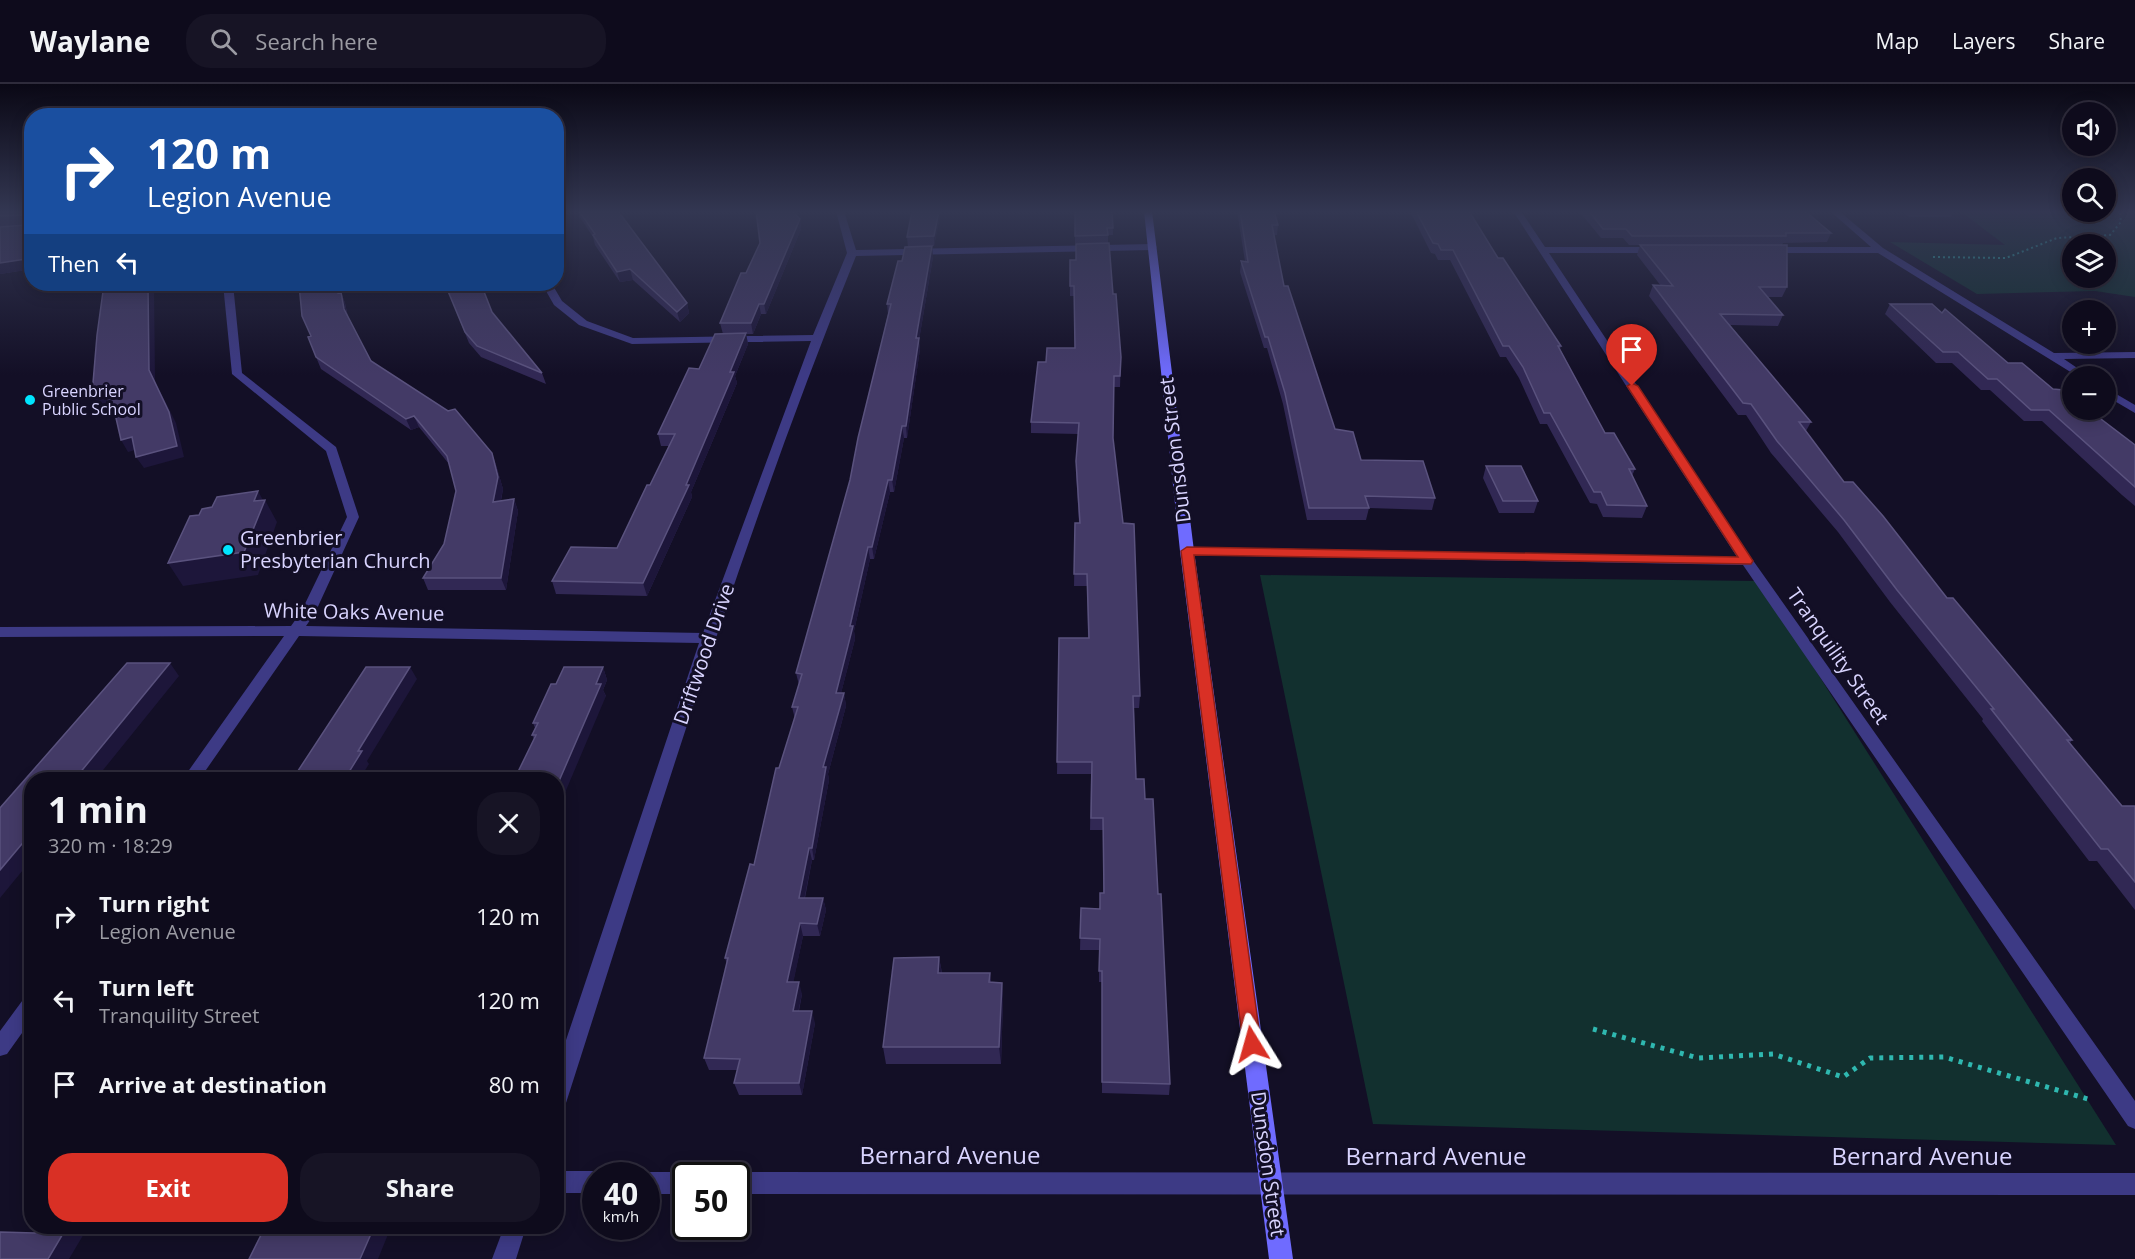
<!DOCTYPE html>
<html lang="en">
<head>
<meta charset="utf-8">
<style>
	body { margin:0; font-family:"Open Sans",sans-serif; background:#171425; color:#f1f3f6; height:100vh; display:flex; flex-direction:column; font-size:22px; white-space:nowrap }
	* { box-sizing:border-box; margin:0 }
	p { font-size:20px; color:#9b9ba3 }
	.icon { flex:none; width:33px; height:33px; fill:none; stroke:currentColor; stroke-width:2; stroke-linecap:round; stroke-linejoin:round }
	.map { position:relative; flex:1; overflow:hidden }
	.details { position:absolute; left:24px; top:688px; width:540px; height:462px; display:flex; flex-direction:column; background:#0e0b1c; border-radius:24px; box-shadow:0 3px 15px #0003,0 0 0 2px #2e2b3b }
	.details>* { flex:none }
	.top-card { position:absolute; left:24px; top:24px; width:540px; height:183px; border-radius:24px; box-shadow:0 3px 15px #0003,0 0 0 2px #2e2b3b; background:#1a4fa0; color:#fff; overflow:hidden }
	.tools { position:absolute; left:2062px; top:18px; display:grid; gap:12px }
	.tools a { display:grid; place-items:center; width:54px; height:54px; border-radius:50%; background:#0e0b1c; box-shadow:0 3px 15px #0003,0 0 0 2px #2e2b3b; font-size:30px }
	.speed { position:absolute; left:582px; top:1078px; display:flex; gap:12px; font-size:30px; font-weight:700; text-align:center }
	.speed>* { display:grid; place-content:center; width:78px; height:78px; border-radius:50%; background:#0e0b1c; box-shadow:0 3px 15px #0003,0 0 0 2px #2e2b3b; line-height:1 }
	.speed small { font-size:15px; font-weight:400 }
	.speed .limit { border:3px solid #111; border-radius:9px; background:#fff; color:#111 }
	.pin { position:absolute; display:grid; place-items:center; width:51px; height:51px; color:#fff; margin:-62px -26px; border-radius:50% 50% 50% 0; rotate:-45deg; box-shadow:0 0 6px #0007 }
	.pin .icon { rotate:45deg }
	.me { position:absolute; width:66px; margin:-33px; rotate:352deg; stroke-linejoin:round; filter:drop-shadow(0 0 4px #0008) }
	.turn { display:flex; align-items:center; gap:21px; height:126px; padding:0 24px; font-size:27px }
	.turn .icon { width:78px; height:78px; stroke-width:2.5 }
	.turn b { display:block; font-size:42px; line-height:51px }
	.then { display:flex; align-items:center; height:57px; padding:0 24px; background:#0003; gap:12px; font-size:22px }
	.round { display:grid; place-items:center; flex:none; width:63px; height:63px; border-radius:24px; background:#171425 }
	.overview { display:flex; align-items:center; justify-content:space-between; height:102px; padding:0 24px }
	h1 { font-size:36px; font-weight:700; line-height:45px }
	.cta { display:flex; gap:12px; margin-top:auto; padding:12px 24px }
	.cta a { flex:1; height:69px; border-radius:24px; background:#d93025; color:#fff; font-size:24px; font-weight:700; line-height:69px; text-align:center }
	.cta a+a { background:#171425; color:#f1f3f6 }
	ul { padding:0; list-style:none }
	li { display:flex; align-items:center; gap:18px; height:84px; padding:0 24px }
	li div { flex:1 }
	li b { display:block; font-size:22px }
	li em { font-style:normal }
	header { display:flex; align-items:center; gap:36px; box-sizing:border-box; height:84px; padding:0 30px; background:#0e0b1c; border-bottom:2px solid #2e2b3b }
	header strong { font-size:28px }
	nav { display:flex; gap:33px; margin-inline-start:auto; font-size:21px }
	.search { width:420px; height:54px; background:#171425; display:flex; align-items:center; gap:15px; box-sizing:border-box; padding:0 21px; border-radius:24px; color:#9b9ba3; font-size:22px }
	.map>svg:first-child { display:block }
	.green { fill:#12302f; fill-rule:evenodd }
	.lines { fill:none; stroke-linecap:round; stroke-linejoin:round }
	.path-far1 { stroke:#2fb8b0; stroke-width:2; stroke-dasharray:2 3; stroke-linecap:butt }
	.path { stroke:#2fb8b0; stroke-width:5; stroke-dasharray:4 6; stroke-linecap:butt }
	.minor { fill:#3d3a85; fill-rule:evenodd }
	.secondary { fill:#6f6bff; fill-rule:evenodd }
	.wall { fill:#312854 }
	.shaded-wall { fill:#1d163a }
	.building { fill:#433a66; stroke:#5a527e; stroke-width:1.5 }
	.route { fill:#d93025; stroke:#8d1f18; stroke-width:1.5 }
	.poi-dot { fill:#00e5ff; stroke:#130f26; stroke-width:2 }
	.labels { text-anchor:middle; stroke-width:6; stroke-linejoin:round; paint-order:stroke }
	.far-poi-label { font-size:16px; fill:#d9d4ff; stroke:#130f26; text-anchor:start }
	.street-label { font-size:20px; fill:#d9d4ff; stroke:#130f26 }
	.poi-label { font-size:20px; fill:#d9d4ff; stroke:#130f26; text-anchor:start }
	.near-street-label { font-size:24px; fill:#d9d4ff; stroke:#130f26 }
</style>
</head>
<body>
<header>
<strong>Waylane</strong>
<div class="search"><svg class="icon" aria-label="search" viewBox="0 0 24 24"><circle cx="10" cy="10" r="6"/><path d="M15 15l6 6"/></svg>Search here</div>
<nav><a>Map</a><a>Layers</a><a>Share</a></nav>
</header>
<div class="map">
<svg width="2135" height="1175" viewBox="0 0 2135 1175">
	<rect width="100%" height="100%" fill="#130f26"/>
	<path class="green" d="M1960,127H2135V213L2095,207L1977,210L1890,158L2005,161ZM2073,160H2106V194H2073Z
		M1260,491L1759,497L2116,1061L1373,1040Z"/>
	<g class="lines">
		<path class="path-far1" d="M1933,173L2006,174L2057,154L2110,151L2121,138L2120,127"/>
		<path class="path" d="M1593,945L1698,974L1773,970L1843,993L1870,974L1944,973L2088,1015"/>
		<path class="minor" d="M836,127H844L856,166L1152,160L1157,163L1152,166L856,172C744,448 657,735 566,1019L563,1026L556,1029V986L699,559L299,552L199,696H182L284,552L0,553V543L291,542L301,528L347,433L326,367L232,290L223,200H233L242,289L336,363L359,433L315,529L306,542L703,549L811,257L632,260L579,241L554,221L542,200H552L562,217L587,237L633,254L813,251L847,169Z
			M1513,127H1521L1545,163H1657L1662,166L1657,169H1549L1752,475L2135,1017V1045L2128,1042L1743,481L1187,471L1180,467L1187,463L1737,473Z
			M1830,127H1839L1883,164L2054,269L2135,268V274L2064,275L2089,292H2077L1878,169H1768L1763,166L1768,163H1871Z
			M2106,304L2135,321V329L2106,312Z
			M32,911V935L7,970L0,972V947L25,913Z
			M556,1087H596L604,1092H596V1109H556Z
			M646,1088H686L694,1092H686V1110H646V1092H638Z
			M736,1088L2135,1089V1111L736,1110V1092H728Z
			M504,1143H526L516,1175H492Z"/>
		<path class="secondary" d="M1144,127H1152L1194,467L1293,1175H1269L1180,467Z"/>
	</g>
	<path class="wall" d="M0,127H32V185L0,190Z
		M576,127H618L687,219L689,229L680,238L633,196L620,198L595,161L593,153Z
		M941,127L934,162L908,163L907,153Z
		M1075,127L1113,144V151H1108V159H1075Z
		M1237,127H1274L1278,141L1277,151H1274L1284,202L1335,345L1361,376L1435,414L1432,426L1369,424L1366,436H1307L1283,320L1267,264H1264L1240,188L1241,177H1245Z
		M1410,127H1469L1498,174L1561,262L1560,265L1605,349L1635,385L1632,392L1647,422L1642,434L1603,433L1597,420L1590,419L1547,340H1540L1519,294L1506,273H1500L1450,176H1438L1435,170L1431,169Z
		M1579,127H1805L1831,149L1827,158L1783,159L1782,161H1629L1623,154H1601Z
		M1901,127H1954L1951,133H1909Z
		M800,135L801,145L766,230H761L753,250H746L748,260L735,292L737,299L691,408L692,413L647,512L556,510L552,497L617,464L650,401L669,362H661L658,350L699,285L723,250L720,239L746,189Z
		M1640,161L1787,203L1782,213H1768L1783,231L1778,242L1730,241L1811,338L1806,347L1844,398L2072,656L2070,659L2122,722H2135V826L2097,777H2089L1982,637L1983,635L1890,518L1838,448L1771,369L1746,331H1738L1649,212L1653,201L1661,202L1637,171Z
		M933,173L919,256L920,265L907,354H904L894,408H890L874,475H870L854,547L855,555L841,609H844L846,622L828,690L829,696L814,776H812L805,814H823L826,826L820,852H803L793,898L802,910L799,927L815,939L802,1011H739L734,999L737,986H709L704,974L727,880L725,874L754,781L779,684L795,635L792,623L799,601L796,589L850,396L888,230L887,220Z
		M1070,176L1113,210L1121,273L1120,303H1114L1113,354L1140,612L1139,624H1134L1136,695L1145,715L1158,810L1170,1000L1169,1011L1102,1009V898H1099V866H1080L1081,824L1099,825L1103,809V746H1090L1091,690H1057L1059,554H1088L1087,502H1074L1075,439H1079L1076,388L1078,350L1031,349V338L1075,264L1074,212H1070Z
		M445,200L492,228L542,289L546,300L481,273L469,259Z
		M341,208L345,219L348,233L371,277L492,369L496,381L503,405L501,417L514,415L518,427L506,506H428L423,494L444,460L456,407L449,380L419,343L411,346L321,285L316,273L311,252Z
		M1890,220L1942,229L2008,279L2053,305L2135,361V422L2122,411L2042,337H2024L1990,306H1981L1952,279H1936L1885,230Z
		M1486,382L1538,417L1534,429H1499L1483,394Z
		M603,583L607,596L603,606L606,612L534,655L532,651L535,644L533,639L556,600Z
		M939,873L942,889H990L991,898L1002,899L1003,916L1001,980H886L883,963Z"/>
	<path class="shaded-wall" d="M939,127H941L934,162V152Z
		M800,135L801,145L766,230L764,220Z
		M932,162L933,173L919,256L920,265L907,354L906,342L916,254Z
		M32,174V185L0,190V179Z
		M630,185L633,196L620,198L617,188Z
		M104,200V212L98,201Z
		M148,200H154L155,297L176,339L184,373L144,384L136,373Z
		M336,200H339L342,220L338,209Z
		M341,208L345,219L348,236L344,225Z
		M687,219L689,229L680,238L677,228Z
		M759,220L761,230L753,250L751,239Z
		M746,249L748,260L735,292L737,299L691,408L692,413L647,512L643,499L686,401L730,288Z
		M105,309L112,320L99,322L92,311Z
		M414,332L419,343L411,346L406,335Z
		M902,342L904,354L894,408L892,396Z
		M132,353L139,365L128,368L121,356Z
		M492,369L496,381L503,405L498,430L493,418Z
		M888,396L890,408L874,475L872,463Z
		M258,407L264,418L265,416L277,438L258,491L183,502L168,479L254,417Z
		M514,415L518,427L506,506L501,494Z
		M868,463L870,475L854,547L855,555L838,621L836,609Z
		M170,579L179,592L95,696H74Z
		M410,583L417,595L367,677L369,680L359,696H344L358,667Z
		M603,583L607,596L603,606L606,612L556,730V704Z
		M844,609L846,622L828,690L829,696L814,776L812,764L823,683Z
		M32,748V775L0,814V786Z
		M809,764L812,776L802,826L799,814Z
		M823,814L826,826L820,852L817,840Z
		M800,839L803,852L791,910L787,898Z
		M939,873L942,891L938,889Z
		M799,898L802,910L796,938L793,927Z
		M1002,899L1003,916L1001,980L999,963Z
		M812,927L815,939L802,1011L799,999Z
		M67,1143H88L69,1175H48Z
		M374,1143H391L378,1175H360Z"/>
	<path class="building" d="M0,127H32V174L0,179V143L26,141L27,131L0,132Z
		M579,127H618L687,219L677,228L630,185L617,188L593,151L595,150Z
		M756,127H792L800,135L764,220H759L751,239H720L741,189H746L760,159Z
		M912,127H939L934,152L907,153Z
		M1075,127H1112L1113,144H1107L1108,151L1075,152Z
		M1240,127H1274L1278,141H1272L1284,202H1288L1335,345L1353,348L1361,376L1423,377L1435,414L1365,412L1369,424H1309L1285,309L1268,253H1265L1241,177L1248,178Z
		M1416,127H1469L1498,174H1503L1561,262H1558L1605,349H1614L1635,385H1629L1647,422L1607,421L1601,408H1594L1550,329H1544L1523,283L1509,262H1503L1453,166H1441L1438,160L1433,159Z
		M1589,127H1805L1831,149H1786V152H1632L1626,145H1603Z
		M1109,159L1113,210H1116L1121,273L1120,292H1114L1113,354L1123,439L1134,440L1140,612H1133L1136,695H1144L1145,715H1153L1158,810H1161L1170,1000L1102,998V887H1099L1100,855L1080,854L1081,824L1100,825V809H1104L1103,734H1091L1092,678H1057L1059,554H1089L1087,490H1074L1075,439H1080L1076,377L1079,339L1031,338L1038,278H1046L1047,264H1075L1074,202H1070V176H1076V160Z
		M1640,161H1787V203H1759L1783,231L1720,230L1811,338H1799L1844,398H1853L1883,432L1947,514H1953L2072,656H2067L2122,722H2135V798L2108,765H2101L1991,625H1994L1897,506L1844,436L1777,357L1751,320L1743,319L1653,201L1673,202Z
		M932,162L916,254H919L906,342H902L892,396H888L872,463H868L850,542H853L836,609H844L823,683H826L812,764H809L799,814H823L817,840L800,839L787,898H799L793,927H812L799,999H734L740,975L704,974L728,874H725L750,780L754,781L776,684H779L798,623H792L802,590L796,589L850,396L858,354L891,220H887L898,177H902L905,163Z
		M98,200H148L149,286L169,328L177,362L136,373L132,353L121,356L116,334L105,309L92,311L97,251L104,200L98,201Z
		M299,200H336L338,209L341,208L344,225L371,277L448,327L455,325L492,369L498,393L493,418L514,415L501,494H423L444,460L456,407L447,372L414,332L406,335L316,273L308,253L311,252L302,232Z
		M445,200H481L492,228L542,289L477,262L465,248Z
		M1890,220H1932L1942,229L1945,225L2008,279H2022L2053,305L2064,306L2073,313V326H2089L2135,361V403L2049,326H2031L1997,295H1988L1958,268H1943Z
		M746,249L730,288H734L686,401H689L643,499L552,497L571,463L617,464L647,401H650L675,350H658L689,284L699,285L715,250Z
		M1486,382H1521L1538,417H1503Z
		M258,407L254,417L265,416L244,468L168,479L190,432L199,431L202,425L212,423L217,413Z
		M127,579H170L74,696H32V748L0,786V724Z
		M366,583H410L358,667H362L344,696H292Z
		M564,583H603L596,600H601L556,704V696H514L536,651H532L538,639H533L551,600H556Z
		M939,873L938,889H990L989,898L1002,899L999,963H883L894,874Z
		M37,1143H67L48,1175H0V1148L35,1149Z
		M265,1143H374L360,1175H249Z"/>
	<linearGradient id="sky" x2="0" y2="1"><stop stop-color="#0a0815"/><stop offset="0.44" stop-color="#333752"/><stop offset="1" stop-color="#333752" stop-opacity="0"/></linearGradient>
	<rect width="2135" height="291" fill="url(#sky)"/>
	<path class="route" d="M1632,299L1638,302L1753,477L1751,480L1194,471L1261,960L1259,965L1252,968L1246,965L1243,960L1181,467L1187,463L1738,473L1627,302Z"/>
	<g class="poi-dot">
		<circle cx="30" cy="316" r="6"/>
		<circle cx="228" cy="466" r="6"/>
	</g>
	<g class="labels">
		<g class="far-poi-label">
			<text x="42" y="313">Greenbrier<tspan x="42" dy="18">Public School</tspan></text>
		</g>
		<g class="street-label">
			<text transform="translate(1175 366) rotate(-97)" y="7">Dunsdon Street</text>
			<text transform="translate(354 528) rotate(1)" y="7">White Oaks Avenue</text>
			<text transform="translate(704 570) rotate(-71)" y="7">Driftwood Drive</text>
			<text transform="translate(1838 572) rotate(55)" y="7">Tranquility Street</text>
			<text transform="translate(1268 1080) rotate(82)" y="7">Dunsdon Street</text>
		</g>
		<g class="poi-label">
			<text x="240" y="461">Greenbrier<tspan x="240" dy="23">Presbyterian Church</tspan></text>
		</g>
		<g class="near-street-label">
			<text x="950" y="1080">Bernard Avenue</text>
			<text x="1436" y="1081">Bernard Avenue</text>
			<text x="1922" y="1081">Bernard Avenue</text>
		</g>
	</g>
</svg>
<div class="tools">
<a><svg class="icon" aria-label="sound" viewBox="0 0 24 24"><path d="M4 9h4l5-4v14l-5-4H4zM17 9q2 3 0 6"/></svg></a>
<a><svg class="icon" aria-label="search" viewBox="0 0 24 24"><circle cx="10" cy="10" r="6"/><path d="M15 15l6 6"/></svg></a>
<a><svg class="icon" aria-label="layers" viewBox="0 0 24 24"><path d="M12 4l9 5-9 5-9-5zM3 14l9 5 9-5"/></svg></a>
<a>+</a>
<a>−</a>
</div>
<div class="speed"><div>40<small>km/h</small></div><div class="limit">50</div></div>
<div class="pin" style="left:1632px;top:302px;background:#d93025"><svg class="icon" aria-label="arrive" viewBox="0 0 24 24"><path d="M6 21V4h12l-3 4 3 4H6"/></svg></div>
<svg class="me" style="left:1252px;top:960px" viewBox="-20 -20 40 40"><path d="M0-17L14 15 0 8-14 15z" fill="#d93025" stroke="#fff" stroke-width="4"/></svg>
<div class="top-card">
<div class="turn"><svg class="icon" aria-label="right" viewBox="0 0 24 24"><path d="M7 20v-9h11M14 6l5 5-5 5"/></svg><div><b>120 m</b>Legion Avenue</div></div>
<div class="then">Then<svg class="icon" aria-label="left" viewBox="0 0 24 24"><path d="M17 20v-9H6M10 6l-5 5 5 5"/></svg></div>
</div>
<section class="details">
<div class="overview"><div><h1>1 min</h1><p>320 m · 18:29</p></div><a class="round"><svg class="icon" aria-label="close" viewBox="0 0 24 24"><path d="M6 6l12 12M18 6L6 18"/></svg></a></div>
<ul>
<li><svg class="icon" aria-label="right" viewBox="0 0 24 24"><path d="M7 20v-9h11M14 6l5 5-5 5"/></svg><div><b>Turn right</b><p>Legion Avenue</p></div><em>120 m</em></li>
<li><svg class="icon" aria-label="left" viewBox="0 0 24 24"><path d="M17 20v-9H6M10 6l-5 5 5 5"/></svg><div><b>Turn left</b><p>Tranquility Street</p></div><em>120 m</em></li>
<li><svg class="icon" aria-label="arrive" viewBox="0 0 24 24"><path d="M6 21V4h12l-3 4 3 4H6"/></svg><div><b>Arrive at destination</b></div><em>80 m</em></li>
</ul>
<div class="cta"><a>Exit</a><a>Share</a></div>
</section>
</div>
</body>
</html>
